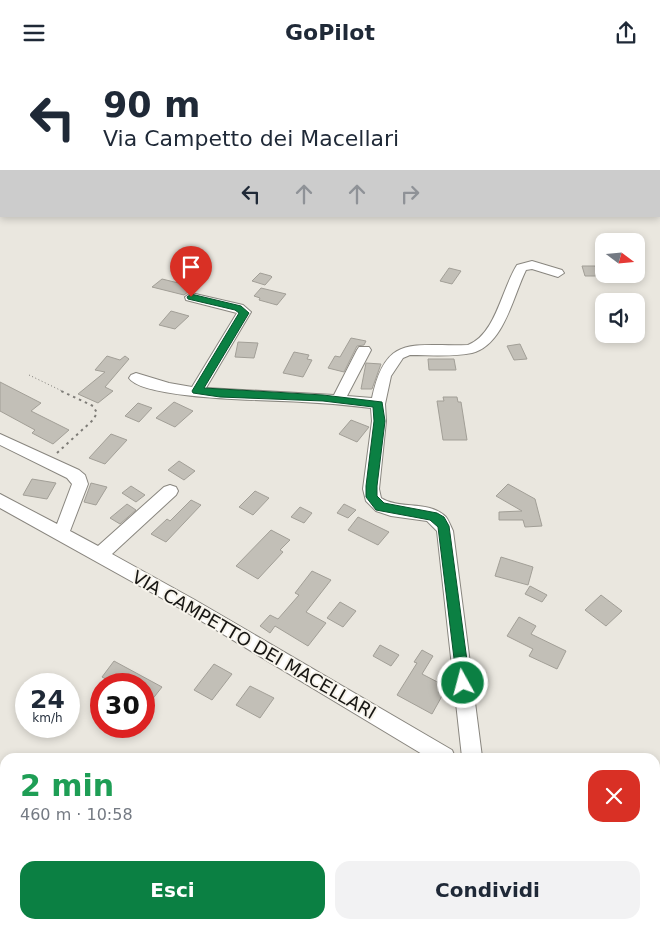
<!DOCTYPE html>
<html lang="it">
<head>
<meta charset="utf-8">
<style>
	body { margin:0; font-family:"DejaVu Sans",sans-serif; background:#f2f2f3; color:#1f2937; height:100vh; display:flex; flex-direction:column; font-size:19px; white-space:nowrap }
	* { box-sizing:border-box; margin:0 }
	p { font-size:16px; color:#747a83 }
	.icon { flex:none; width:28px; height:28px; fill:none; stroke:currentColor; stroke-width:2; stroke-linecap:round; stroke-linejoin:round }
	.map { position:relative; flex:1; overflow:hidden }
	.details { position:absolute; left:0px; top:688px; width:660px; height:176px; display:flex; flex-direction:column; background:#fff; border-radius:15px 15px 0 0; box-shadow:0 2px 8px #0003 }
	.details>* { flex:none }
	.banner { position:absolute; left:0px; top:0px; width:660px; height:152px; box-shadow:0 2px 8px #0003; background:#fff; color:#1f2937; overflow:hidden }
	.needle { width:32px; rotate:106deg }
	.fabs { position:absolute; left:595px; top:168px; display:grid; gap:10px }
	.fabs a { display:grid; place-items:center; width:50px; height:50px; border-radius:10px; background:#fff; box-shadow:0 2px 8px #0003; font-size:25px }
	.speed { position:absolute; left:15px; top:608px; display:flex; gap:10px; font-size:25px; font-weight:700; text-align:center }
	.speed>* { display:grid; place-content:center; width:65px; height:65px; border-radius:50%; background:#fff; box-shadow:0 2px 8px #0003; line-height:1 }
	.speed small { font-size:12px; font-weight:400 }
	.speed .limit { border:8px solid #d22; background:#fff; color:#111 }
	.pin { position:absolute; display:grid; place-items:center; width:42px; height:42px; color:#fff; margin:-51px -21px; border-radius:50% 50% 50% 0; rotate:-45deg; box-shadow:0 0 5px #0007 }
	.pin .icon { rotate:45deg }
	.me { position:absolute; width:55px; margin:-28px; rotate:353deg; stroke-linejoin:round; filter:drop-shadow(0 0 4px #0008) }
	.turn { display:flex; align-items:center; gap:18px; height:105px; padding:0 20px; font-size:22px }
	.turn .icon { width:65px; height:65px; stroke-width:2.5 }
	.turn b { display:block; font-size:35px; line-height:42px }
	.lanes { display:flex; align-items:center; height:48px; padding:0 20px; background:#0003; justify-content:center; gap:25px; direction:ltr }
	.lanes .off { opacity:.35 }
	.round { display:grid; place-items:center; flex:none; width:52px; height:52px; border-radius:15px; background:#f2f2f3 }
	.head { display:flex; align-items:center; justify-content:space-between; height:85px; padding:0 20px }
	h1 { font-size:30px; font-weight:800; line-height:38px; color:#1e9e55 }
	.button { display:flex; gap:10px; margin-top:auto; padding:10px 20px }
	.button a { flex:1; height:58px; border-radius:15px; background:#0b8043; color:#fff; font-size:20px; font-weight:800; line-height:58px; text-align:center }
	.button a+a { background:#f2f2f3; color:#1f2937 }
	header { display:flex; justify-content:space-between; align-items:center; height:65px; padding:0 20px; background:#fff; font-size:22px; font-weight:800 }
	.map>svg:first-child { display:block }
	.building { fill:#c2bfb7; stroke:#a29f97 }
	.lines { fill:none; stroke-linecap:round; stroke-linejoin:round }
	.minor-casing { stroke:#89867f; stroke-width:2 }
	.path-far1 { stroke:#7e7c77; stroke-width:1; stroke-dasharray:1 2.5; stroke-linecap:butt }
	.path { stroke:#7e7c77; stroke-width:2; stroke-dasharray:2.5 4; stroke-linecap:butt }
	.minor { fill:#fff; fill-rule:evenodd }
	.route { fill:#0b8043; stroke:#07532c }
	.labels { text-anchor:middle; stroke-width:4; stroke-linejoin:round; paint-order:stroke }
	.street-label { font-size:18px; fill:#181714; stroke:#f7f4ec }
</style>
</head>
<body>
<header><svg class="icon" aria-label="menu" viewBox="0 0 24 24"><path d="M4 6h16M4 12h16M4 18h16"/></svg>GoPilot<svg class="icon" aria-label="share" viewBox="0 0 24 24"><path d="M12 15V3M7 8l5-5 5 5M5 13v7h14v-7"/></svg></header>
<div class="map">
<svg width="660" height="863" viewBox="0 0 660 863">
	<rect width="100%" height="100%" fill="#eae7df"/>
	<path class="building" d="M582,201H595L599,211H585Z
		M449,203L461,206L452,219L440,216Z
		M260,208L271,211L272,212L265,220L252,216Z
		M162,214L195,222L184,230L152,222Z
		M261,223L286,229L277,240L259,235L260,233L254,231Z
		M171,246L189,251L175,264L159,260Z
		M351,273L366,276L364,280L357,281L344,307L328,303L335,291L340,292Z
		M238,277L258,278L254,293L235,292Z
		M520,279L527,294L514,295L507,281Z
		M294,287L309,290L307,294L312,295L303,312L283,308Z
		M107,291L120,295L125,291L129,294L105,322L113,326L98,338L78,329L105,307L95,305Z
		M428,294H454L456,305H429Z
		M366,298L381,299L372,324H361Z
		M0,317L41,338L31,346L69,365L53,379L32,368L35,365L0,346Z
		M443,332H457L458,337H461L467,375H443L437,336H444Z
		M174,337L193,346L175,362L156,353Z
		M138,338L152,343L139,357L125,351Z
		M351,355L369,362L357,377L339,369Z
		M111,369L127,375L105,399L89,393Z
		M179,396L195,406L184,415L168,405Z
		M32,414L56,418L47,434L23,430Z
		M91,418L107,422L96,440L84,437Z
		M508,419L535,434L542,461L525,462L523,455H499V447L522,446L496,431Z
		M131,421L145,430L136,437L122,428Z
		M255,426L269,433L253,450L239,442Z
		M191,435L201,440L166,477L151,469L167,454L170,456Z
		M127,439L136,445L120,459L110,453Z
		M344,439L356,445L348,453L337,448Z
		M300,442L312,448L304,458L291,452Z
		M358,452L389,467L378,480L348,465Z
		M271,465L290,475L280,485L283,487L258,514L236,501Z
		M501,492L533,502L528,520L495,511Z
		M312,506L331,515L306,547L326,558L308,581L275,561L270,568L260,561L270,550L278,554L299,530L295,528Z
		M530,521L547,530L542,537L525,529Z
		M601,530L622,546L606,561L585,545Z
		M340,537L356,546L343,562L327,553Z
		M519,552L536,561L531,569L566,586L557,604L529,591L533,584L507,571Z
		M380,580L399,590L391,601L373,591Z
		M422,585L433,591L422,609L447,622L432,649L397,630L417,598L414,597Z
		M114,596L162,622L144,645V619H115L102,612Z
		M214,599L232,609L212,635L194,625Z
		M250,621L274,633L260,653L236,640Z"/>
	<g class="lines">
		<defs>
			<path id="minor" d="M571,0H583V1H572Z
				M659,26H660V32H659Z
				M659,100H660V106H659Z
				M532,196L562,205L564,208L558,212L532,204L526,205C513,231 504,280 472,288C453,292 430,290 410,290L403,293L391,311L385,339L386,356L379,424L381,433C400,445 429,435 446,452C449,456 451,462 453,466L482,692H462L437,466L427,456L391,451L376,446L366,436L363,424L372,356L371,343C348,340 325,338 302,337C273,335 143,335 129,313L131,310L136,308L169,318L192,322L237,248L186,235L185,232L191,228L243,240L251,247L206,323L334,330L357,285L359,282H369L371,285L347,331L372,333C386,268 412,282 468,280C496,269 502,223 517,200Z
				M0,369L79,405L85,410L88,419L70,466L98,481L164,422L170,420L176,422L178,426L176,430L112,489L195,535L452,685L455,692H427L183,545L0,443V429L57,459L72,419L67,413L0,380Z
				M655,795L660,797V820L655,818Z"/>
		</defs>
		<use href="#minor" class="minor-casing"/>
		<path class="path-far1" d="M29,310L62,326"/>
		<path class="path" d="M57,388L93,355L97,348L93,341L59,325"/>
		<use href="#minor" class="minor"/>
	</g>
	<path class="route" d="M191,229L241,241L249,248L204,323L323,330L382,337L385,356L377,421V431L384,438L437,448L444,452L449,461L470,618L468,622L463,624L459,622L457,618L438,462L430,455L376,445L366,432V421L374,356L373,342L323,336L220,332L193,328L192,326L239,248L235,245L188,234L187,232Z"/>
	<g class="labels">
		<g class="street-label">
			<text transform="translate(254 580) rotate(30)" y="6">VIA CAMPETTO DEI MACELLARI</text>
		</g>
	</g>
</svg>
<div class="fabs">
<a><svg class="needle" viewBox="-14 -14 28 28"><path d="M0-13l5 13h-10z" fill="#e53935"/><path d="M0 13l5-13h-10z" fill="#747a83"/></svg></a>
<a><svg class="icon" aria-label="sound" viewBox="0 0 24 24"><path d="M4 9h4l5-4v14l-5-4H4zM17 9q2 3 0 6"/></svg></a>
</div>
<div class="speed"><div>24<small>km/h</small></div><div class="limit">30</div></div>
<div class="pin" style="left:191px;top:232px;background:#d93025"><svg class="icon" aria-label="arrive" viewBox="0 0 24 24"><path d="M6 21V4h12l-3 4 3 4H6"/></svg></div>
<svg class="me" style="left:463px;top:618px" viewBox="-20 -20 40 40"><circle r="17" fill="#0b8043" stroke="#fff" stroke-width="3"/><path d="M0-11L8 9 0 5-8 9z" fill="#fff"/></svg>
<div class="banner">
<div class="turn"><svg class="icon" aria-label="left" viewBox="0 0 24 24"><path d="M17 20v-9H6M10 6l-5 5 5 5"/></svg><div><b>90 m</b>Via Campetto dei Macellari</div></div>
<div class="lanes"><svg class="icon" aria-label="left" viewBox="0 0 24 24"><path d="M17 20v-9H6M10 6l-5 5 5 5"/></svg><svg class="icon off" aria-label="ahead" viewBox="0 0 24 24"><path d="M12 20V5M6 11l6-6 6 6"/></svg><svg class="icon off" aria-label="ahead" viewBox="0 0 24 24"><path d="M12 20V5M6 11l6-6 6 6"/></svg><svg class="icon off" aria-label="right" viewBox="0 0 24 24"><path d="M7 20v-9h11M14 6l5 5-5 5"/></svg></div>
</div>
<section class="details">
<div class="head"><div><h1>2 min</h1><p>460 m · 10:58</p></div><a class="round" style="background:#d93025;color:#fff"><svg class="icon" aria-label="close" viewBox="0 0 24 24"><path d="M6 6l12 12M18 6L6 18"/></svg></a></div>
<div class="button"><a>Esci</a><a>Condividi</a></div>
</section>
</div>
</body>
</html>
